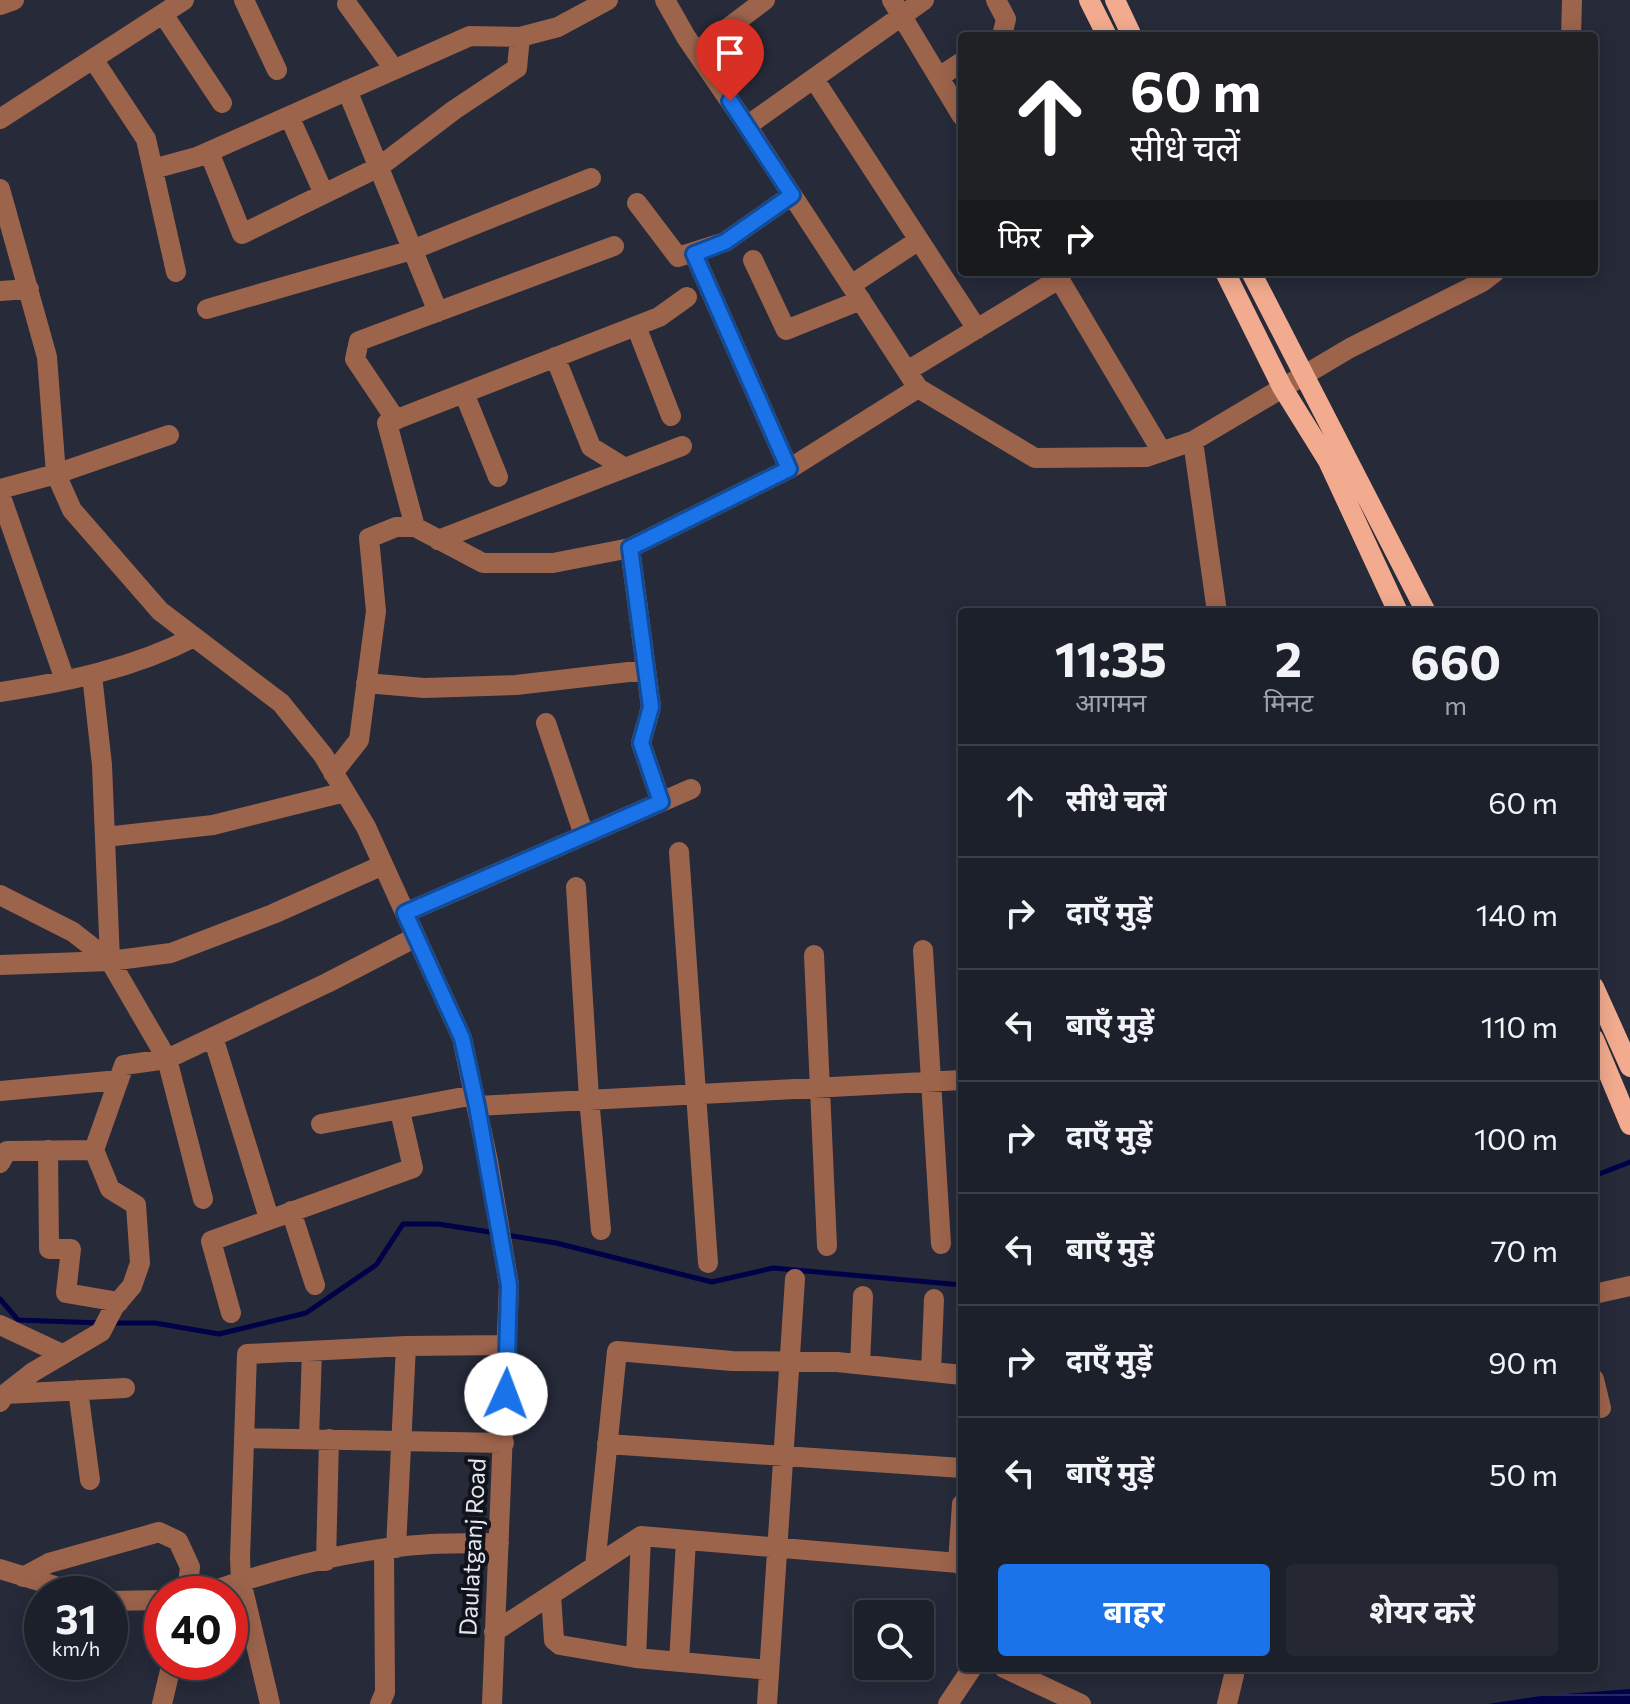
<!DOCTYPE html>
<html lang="hi">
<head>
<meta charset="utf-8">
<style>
	body { margin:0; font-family:Commissioner,"Noto Sans Devanagari",sans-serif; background:#252833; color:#f1f3f6; height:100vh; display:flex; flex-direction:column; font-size:30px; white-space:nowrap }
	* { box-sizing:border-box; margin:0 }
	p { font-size:26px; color:#a0a3a9 }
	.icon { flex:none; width:44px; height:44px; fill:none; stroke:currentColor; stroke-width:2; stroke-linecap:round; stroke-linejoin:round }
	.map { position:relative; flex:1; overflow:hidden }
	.sheet { position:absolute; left:958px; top:608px; width:640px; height:1064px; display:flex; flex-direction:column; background:#1c202b; border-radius:8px; box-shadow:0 4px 20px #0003,0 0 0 2px #3a3e47 }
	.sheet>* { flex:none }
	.top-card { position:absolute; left:958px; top:32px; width:640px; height:244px; border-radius:8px; box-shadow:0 4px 20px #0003,0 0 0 2px #3a3e47; background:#202124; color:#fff; overflow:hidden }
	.controls { position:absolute; left:854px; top:1600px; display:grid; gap:16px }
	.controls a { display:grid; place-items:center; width:80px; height:80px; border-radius:8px; background:#1c202b; box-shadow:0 4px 20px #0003,0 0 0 2px #3a3e47; font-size:40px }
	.speed { position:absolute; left:24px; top:1576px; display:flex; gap:16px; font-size:40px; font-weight:700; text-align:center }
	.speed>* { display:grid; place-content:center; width:104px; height:104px; border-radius:50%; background:#1c202b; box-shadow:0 4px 20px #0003,0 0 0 2px #3a3e47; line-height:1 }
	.speed small { font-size:20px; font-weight:400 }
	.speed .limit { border:12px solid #d22; background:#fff; color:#111 }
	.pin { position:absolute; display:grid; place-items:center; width:68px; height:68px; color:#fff; margin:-82px -34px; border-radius:50% 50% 50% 0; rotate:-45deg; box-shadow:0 0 8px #0007 }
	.pin .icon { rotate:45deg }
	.me { position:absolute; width:88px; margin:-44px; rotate:2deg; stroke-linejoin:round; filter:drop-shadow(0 0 6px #0008) }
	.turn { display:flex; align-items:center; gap:28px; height:168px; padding:0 40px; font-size:36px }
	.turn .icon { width:104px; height:104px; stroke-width:2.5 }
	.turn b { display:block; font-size:56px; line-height:68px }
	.then { display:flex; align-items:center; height:76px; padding:0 40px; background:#0003; gap:16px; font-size:30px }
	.eta { display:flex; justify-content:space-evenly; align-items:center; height:136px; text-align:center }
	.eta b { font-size:48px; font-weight:700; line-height:56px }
	.button { display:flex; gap:16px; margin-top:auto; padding:16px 40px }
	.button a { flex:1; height:92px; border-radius:8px; background:#1a73e8; color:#fff; font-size:32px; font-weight:700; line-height:92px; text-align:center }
	.button a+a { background:#252833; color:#f1f3f6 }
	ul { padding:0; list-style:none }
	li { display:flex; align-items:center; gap:24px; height:112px; padding:0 40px; border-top:2px solid #3a3e47 }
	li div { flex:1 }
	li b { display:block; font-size:30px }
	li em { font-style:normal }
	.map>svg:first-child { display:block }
	.water { fill:url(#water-rules) }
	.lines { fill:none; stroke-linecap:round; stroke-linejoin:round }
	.stream { stroke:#000147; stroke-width:5 }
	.minor { stroke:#9d644c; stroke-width:20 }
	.major { stroke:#f2ab8e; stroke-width:20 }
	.route-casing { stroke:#114b97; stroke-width:20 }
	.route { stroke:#1a73e8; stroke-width:14 }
	.labels { text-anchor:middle; stroke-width:8; stroke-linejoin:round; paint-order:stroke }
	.street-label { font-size:24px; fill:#e3e6f0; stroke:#11131a }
</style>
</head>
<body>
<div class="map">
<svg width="1630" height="1704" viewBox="0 0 1630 1704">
	<defs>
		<pattern id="water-rules" width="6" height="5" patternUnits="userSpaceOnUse" patternTransform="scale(2)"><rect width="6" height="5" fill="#000147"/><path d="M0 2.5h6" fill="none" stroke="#252662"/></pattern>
	</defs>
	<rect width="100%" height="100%" fill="#262a39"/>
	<path class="water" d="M1630,1689V1704H1488L1541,1696Z"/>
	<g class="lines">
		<path class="stream" d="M1594,1176L1630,1162
			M506,1235L556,1243L712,1282L773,1268L962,1285
			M0,1299L18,1320L101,1323
			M111,1323H155L219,1334L306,1313L376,1265L403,1224H438L496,1233"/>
		<path class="minor" d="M244,0L277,70
			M665,0L686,37L747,126L918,388L1035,458L1146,457L1193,441
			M892,0L962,116
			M996,0L1006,19L1002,36
			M347,4L394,69
			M0,5L14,0
			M163,14L222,103
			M1571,36L1572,0
			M696,52L765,0
			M93,59L146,139L176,272
			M939,77L962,62
			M814,79L977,329
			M347,90L438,312
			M289,116L324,194
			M0,119L184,0
			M747,126L924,0
			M209,152L242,234L379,167L454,110L517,68L520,37
			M153,169L197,157L470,36L520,37L558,27L608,0
			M0,189L47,357L56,474L72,510L160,611L281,703L323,755L366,827L462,1038L488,1161L509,1285L492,1704
			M637,203L678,257L725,242L792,195
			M694,254L789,469
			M753,260L786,330L861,300
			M1055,272L1162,452
			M851,285L919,240
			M0,291L29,289
			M207,309L412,250L591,178
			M636,326L671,416
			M555,357L591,447L625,468
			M907,371L1059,279
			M464,393L498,477
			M396,420L355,359L359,341L614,246
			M0,489L56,474L169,435
			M0,494L65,680
			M415,527L387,423L659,317L687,297
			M438,540L682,446
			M630,548L651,707L641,743L661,802
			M1217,612L1193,441L1350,348L1482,282L1495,272
			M92,675L102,765L110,961
			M366,683L424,688L516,685L646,670
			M0,692C67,682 134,668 194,637
			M546,723L584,835
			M333,773L359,740L376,611L369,538L396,527H415L483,563H553L630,548L789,469L918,388
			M105,837L213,825L345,792
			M679,852L708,1263
			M576,887L589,1098L601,1230
			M0,895L73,932L110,961L167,1059L203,1199
			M405,913L691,789
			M923,950L941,1244
			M814,955L827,1246
			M0,965L110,961L171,953L273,914L383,865
			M213,1037L269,1218
			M0,1091L119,1080
			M477,1106L962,1080
			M321,1124L474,1095
			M48,1150L49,1249H71L66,1293L119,1302
			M0,1163L7,1151L94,1150L124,1065L167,1059L327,983L416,937
			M291,1211L315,1285
			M1594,1294L1630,1286
			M231,1313L211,1241L413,1168L400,1111
			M0,1325L62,1354
			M860,1364L863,1296
			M931,1371L934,1299
			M1594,1379L1601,1408
			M78,1390L90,1480
			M5,1394L125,1388
			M0,1402L5,1394L33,1372L101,1332L114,1307L132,1286L140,1263L136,1205L110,1189L94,1150
			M244,1438L504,1443
			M309,1439L312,1351
			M607,1444L962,1468
			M396,1548L406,1346
			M326,1561L329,1439
			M958,1563L962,1504
			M595,1566L617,1351L732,1361L837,1362L962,1375
			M0,1569L81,1594
			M23,1577L49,1563L159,1532L178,1541L190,1567L187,1594
			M203,1594C275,1569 355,1548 431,1544C454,1543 477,1543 499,1543
			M551,1595L554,1640L560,1645L636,1658L769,1670
			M110,1601L162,1600
			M494,1632L641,1536L958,1563L962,1566
			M636,1658L641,1536
			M679,1662L686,1540
			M1004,1668L1081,1704
			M162,1704L172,1662
			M270,1704L241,1581L240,1558L247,1354L406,1346L507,1345
			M380,1704L385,1692L384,1549
			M767,1704L795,1279
			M948,1704L972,1668
			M1227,1704L1234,1675"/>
		<path class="major" d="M1089,0L1107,36
			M1115,0L1132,36
			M1225,272L1282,387L1328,461L1398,612
			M1251,272L1426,612
			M1594,987L1630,1067
			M1594,1039L1630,1125"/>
	</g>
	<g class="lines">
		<defs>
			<path id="route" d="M506,1394L509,1285L477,1106L462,1038L405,913L661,802L641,743L651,707L630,548L789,469L694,254L725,242L792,195L730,101"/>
		</defs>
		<use href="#route" class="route-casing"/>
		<use href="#route" class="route"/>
	</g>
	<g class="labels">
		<g class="street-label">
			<text transform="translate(473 1547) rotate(-87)" y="8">Daulatganj Road</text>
		</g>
	</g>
</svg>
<div class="controls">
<a><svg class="icon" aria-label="search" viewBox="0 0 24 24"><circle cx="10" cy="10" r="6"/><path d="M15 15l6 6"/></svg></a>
</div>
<div class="speed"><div>31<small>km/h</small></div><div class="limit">40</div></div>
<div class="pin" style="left:730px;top:101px;background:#d93025"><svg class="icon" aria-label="arrive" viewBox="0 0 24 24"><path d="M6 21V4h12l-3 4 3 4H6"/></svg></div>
<svg class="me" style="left:506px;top:1394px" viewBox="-20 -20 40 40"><circle r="19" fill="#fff"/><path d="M0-13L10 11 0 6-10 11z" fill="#1a73e8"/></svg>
<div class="top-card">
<div class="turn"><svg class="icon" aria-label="ahead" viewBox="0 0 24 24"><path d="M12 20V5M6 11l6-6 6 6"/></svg><div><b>60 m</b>सीधे चलें</div></div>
<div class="then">फिर<svg class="icon" aria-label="right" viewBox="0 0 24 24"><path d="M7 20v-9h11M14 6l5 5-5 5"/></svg></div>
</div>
<section class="sheet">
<div class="eta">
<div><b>11:35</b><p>आगमन</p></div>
<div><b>2</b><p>मिनट</p></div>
<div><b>660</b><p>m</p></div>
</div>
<ul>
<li><svg class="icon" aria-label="ahead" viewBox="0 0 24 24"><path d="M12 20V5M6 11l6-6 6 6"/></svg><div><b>सीधे चलें</b></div><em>60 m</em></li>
<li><svg class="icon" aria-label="right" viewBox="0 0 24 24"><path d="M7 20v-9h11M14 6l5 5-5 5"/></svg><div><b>दाएँ मुड़ें</b></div><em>140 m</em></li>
<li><svg class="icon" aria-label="left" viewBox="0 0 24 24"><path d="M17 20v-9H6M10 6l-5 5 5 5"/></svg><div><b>बाएँ मुड़ें</b></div><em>110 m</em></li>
<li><svg class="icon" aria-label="right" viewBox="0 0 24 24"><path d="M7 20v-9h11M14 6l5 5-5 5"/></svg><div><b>दाएँ मुड़ें</b></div><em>100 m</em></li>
<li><svg class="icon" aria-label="left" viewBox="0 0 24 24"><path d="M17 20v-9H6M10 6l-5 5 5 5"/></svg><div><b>बाएँ मुड़ें</b></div><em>70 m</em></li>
<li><svg class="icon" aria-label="right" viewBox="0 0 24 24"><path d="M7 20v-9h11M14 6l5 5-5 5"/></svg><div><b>दाएँ मुड़ें</b></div><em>90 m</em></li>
<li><svg class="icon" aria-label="left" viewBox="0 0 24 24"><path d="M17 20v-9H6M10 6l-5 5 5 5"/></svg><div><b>बाएँ मुड़ें</b></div><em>50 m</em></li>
</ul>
<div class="button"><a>बाहर</a><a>शेयर करें</a></div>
</section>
</div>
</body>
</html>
